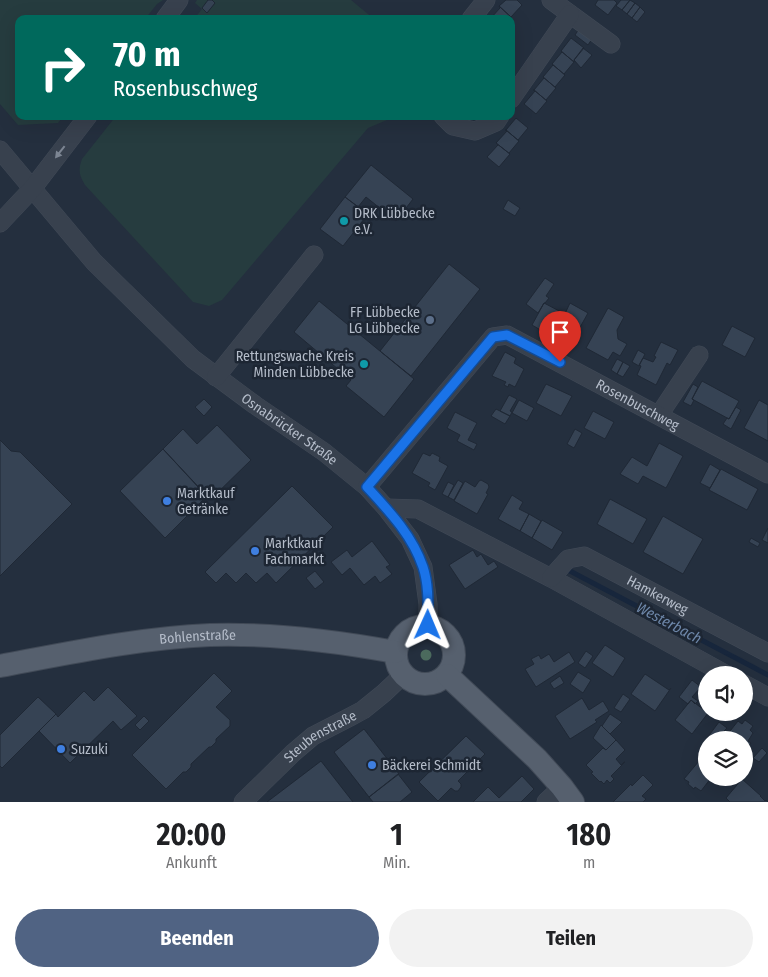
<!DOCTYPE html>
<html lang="de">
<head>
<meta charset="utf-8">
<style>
	body { margin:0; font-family:"Fira Sans Condensed",sans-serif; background:#f2f2f2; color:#202124; height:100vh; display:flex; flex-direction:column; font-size:19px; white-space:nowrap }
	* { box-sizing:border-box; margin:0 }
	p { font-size:16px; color:#757577 }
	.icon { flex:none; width:28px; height:28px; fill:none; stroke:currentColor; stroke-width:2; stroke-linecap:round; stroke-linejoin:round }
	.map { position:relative; height:802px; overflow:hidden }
	.details { display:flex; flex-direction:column; background:#fff; flex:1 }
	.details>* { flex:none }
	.guide { position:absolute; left:15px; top:15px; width:500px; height:105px; border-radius:10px; box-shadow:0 5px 20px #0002; background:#00695c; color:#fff; overflow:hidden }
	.fabs { position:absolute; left:698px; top:666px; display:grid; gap:10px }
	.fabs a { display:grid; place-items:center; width:55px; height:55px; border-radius:50%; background:#fff; box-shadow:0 5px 20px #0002; font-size:25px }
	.pin { position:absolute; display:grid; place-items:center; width:42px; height:42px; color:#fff; margin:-51px -21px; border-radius:50% 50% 50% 0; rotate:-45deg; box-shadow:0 0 5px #0007 }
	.pin .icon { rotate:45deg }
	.me { position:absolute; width:55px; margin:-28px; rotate:1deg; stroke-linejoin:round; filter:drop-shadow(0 0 4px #0008) }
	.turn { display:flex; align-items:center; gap:18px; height:105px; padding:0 15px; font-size:22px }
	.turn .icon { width:65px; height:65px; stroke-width:2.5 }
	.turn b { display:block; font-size:35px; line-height:42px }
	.eta { display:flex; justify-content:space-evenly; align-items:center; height:85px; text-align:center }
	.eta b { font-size:30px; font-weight:700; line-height:35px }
	.button { display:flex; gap:10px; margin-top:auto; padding:10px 15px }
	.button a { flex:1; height:58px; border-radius:30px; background:#506383; color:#fff; font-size:20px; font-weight:700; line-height:58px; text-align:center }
	.button a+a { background:#f2f2f2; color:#202124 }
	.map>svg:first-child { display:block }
	.pitch { fill:#263c3f }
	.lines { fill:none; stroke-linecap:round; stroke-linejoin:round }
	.stream { stroke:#17263c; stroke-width:5 }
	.building { fill:#364354; stroke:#1f2835 }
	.minor-casing { stroke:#414a57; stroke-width:19 }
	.major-casing { stroke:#414a57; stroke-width:24 }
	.minor { stroke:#38414e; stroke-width:18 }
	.major { stroke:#56606e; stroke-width:22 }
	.tree { fill:#4b6a5d }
	.oneway { fill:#7c8592 }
	.route-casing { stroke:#114b97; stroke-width:12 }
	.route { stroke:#1a73e8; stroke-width:9 }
	.culture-dot { fill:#0f9aa8; stroke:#1d2633; stroke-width:2 }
	.service-dot { fill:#5c6f8a; stroke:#1d2633; stroke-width:2 }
	.shop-dot { fill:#3f7fe0; stroke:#1d2633; stroke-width:2 }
	.labels { text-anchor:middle; stroke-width:5; stroke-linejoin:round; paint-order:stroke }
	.poi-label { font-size:14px; fill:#b4bcc9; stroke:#1d2633; text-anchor:start }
	.street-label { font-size:14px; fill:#b4bcc9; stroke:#1d2633 }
	.water-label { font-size:15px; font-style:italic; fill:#6d86a8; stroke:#1d2633 }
</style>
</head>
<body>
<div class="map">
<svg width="768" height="802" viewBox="0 0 768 802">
	<rect width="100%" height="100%" fill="#242f3e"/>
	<path class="pitch" d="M0,0H163L157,4L145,19H19V116H63L58,123L18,125L0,104Z
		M197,0H351L374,19H194L202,9L195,3Z
		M116,116H390L387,120L368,128L222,300L209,306L193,302L85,185C79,175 78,170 82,159Z"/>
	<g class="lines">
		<path class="stream" d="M570,571L768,675"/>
	</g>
	<path class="building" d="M208,0H212L215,3L207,13L202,8Z
		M506,0H517L522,5L511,17L512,18L499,6Z
		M598,0H614L617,3L608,15L595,5Z
		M621,0H630L622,10L616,6Z
		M630,0L635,3L627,14L622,10Z
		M635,3L640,7L632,18L627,14Z
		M499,6L512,18L490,19L500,8Z
		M640,7L645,12L637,22L632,18Z
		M579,29L592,39L588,45L575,35Z
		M571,38L584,48L574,60V62L561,51Z
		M583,48L592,55L581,68L574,60Z
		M561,51L574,62L564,74L565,75L552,64L562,52Z
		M552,64L565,75L555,87L556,88L543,77L553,65Z
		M543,77L556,88L546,100L547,101L534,90L544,78Z
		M533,90H534L547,101L536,114L524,104L535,91Z
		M516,118L528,128L518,140L519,141L506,130Z
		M505,130H506L519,141L509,153L510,154L496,143L507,131Z
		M496,143L510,154L499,167L487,157L498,145Z
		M371,165L413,199L396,221L366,197L358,207L345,197Z
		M345,197L368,214L343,246L320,229Z
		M508,200L520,208L515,216L503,209Z
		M449,264L480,289L411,376L380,351Z
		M545,278L554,284L546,296L549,298L545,303H544L538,313L526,304Z
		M319,301L414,379L384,417L346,386L351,380L294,332Z
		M544,303L565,314L556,332L547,327L544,332L532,325Z
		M570,303L588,313L578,331L561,322Z
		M608,308L624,317L617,330L618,339L627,344L620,356L613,352L608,360L586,348Z
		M732,326L755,338L745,357L722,345Z
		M661,342L678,350L670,365L667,363L656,385L637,375L641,366L639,365L643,358L653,362L656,357L654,356Z
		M638,350L645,354L639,366L632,362Z
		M505,352L516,358L514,363L524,369L515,387L509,384L508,387L504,385L506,382L492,376Z
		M617,359L623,362L617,374L611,370Z
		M623,362L630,366L623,377L617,374Z
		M702,381L739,401L729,419L692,399Z
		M546,384L572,396L561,416L536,403Z
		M693,384L698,387L692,399L694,400L691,406L683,402Z
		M509,395L517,399L510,411L512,412L510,416L500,411Z
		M204,399L212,407L204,416L195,407Z
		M519,400L534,408L527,421L512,413Z
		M759,400L768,405V441L744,428Z
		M736,407L741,410L731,429L723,424L727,418L729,419Z
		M496,409L510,416L505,424L491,416Z
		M593,411L614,422L605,439L584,428Z
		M455,412L477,423L468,440L477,444L474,450L457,441L460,435L447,428Z
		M217,425L251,460L210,500L163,449L183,429L197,444Z
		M575,429L582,433L574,448L567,444Z
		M0,440L11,451L20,452L72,504L0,576Z
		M659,443L683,456L666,488L643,476L638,484L620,474L632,457L647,466Z
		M163,449L207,496L165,538L120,491Z
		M423,453L430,456L432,453L440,457L439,461L448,466L435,490L428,486L430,483L412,473Z
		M710,464L720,470L710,488L700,483Z
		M721,469L758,489L747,510L709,490Z
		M458,480L463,483L454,500L448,497Z
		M481,480L488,484L489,487L486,493L488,494L477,514L454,501L465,481L475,487L479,481Z
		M448,482L454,485L448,497L442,494Z
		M292,486L333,527L276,583L267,573L256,583L246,573L236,583L226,573L216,583L205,572Z
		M512,495L523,502L519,509L529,514L520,531L498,519Z
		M610,499L647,519L633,544L597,524Z
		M529,514L541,521L532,538L520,531Z
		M663,516L703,539L683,574L643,552Z
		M542,520L563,532L552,550L532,538Z
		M768,528V543L762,540Z
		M751,538L760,543L758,547L749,542Z
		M372,541L390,565L386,567L392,574L380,583L375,576L364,585L350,568L342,575L331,562L347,550L352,557Z
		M473,550L477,557L481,554L488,565L494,561L498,567L465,589L449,565Z
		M315,571L324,582L315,589L306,578Z
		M605,645L625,658L613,677L592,663Z
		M586,651L593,656L585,668L578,663Z
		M569,652L575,662L536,687L525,669L534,664L531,659L539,655L541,659L549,654L554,662Z
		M578,672L591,680L583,693L570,684Z
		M214,673L232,691L216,707L230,720V726L216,739V742L211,747H209L191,764V767L186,772H183L166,789L132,755Z
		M645,674L669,690L671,688L655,711L631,694Z
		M560,676L564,683L554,689L550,683Z
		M692,680L701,687L692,697L698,701L695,704L691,700L688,704L679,697Z
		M108,687L137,716L121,730L113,721L70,763L39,731L56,714L58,717L84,691L94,701Z
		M623,694L630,699L621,712L614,708Z
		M38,697L56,714L2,768L0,766V735Z
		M582,698L589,710L603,701L609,711L595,720L597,722L570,739L555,716Z
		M691,700L708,713L692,734L675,720Z
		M610,714L622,722L610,734L602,726Z
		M144,716L149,721L140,730L135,725Z
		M745,720L753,726L750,730L753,733L748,741L751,743L745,751L744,750V740H723L738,721L742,724Z
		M719,722L727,728L724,731L727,734L723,740H709L707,738Z
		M601,725L616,740L606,750L593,738Z
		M364,729L399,774L369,797L334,752Z
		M466,736L485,754L458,781L461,784V787L458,791H455L451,788L438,801L419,782Z
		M616,740L625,750L616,759L621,765L624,762H625L611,776L614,779L610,783L607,780L604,784L601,781L600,782L591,773L593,772L586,765L603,748L606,750Z
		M762,748L767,753L759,762L753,758Z
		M321,761L353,802H267Z
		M699,761L704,765L703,767L706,770V778H711L701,791L695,787L694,789L688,784L689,782L684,779Z
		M398,774L412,792L400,802H373L369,797Z
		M643,775L653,785L642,796L646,799L643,802H613L631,784L632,786Z
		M522,776L534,789L521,802H473L488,787L499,798Z
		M732,778H741L735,784L730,780Z
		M742,779L761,796H760L765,801L766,800L768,802H730L726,798Z"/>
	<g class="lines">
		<defs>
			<g id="minor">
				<path d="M551,0L611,44"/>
				<path d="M165,19L179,0"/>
				<path d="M471,19L486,0"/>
				<path d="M511,99L570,14"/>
				<path d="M443,116L453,126L475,131L496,122L500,116"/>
				<path id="s1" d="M0,150L94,262L193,359L255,405L324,452L367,487L386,508L410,539L423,567L428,604V625"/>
				<path d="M0,223L32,189L88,116"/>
				<path d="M216,377L314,255"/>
				<path d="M659,415L699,355"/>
				<path id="s2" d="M367,487L493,337L507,335L768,474"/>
				<path d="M386,508L418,509L551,578L727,675"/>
				<path id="s3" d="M551,578L568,559L584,556L768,653"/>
				<path d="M744,684L768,697"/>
				<path id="s4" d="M243,802L293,753L313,736L350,717L363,710L384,693L403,675"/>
				<path d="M546,802L562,787"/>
			</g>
			<g id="major">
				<circle cx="425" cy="655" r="29"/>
				<path id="s5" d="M0,666C69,653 139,638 210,635C272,633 335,641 395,652"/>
				<path d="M447,675L537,759L562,787L573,802"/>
			</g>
		</defs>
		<use href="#minor" class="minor-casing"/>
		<use href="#major" class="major-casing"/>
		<use href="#minor" class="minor"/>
		<use href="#major" class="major"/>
	</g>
	<circle class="tree" cx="426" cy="655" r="5.5"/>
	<defs><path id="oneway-solid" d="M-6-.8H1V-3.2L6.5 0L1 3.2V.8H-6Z" transform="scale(1.25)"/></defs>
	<use class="oneway" href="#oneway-solid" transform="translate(60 152) rotate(128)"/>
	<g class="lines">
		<defs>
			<path id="route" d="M428,625C428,606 429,585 423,567C412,535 389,511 367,487L493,337L507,335L560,362"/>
		</defs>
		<use href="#route" class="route-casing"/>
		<use href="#route" class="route"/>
	</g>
	<g class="culture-dot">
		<circle cx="344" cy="221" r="5"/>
		<circle cx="364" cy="364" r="5"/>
	</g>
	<circle class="service-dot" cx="430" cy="320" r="5"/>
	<g class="shop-dot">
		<circle cx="167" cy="501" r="5"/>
		<circle cx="255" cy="551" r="5"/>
		<circle cx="61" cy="749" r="5"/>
		<circle cx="372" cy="765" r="5"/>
	</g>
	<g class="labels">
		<g class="poi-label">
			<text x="354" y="218">DRK Lübbecke<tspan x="354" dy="16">e.V.</tspan></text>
			<text x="420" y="317" text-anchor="end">FF Lübbecke<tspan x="420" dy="16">LG Lübbecke</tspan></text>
			<text x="354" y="361" text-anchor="end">Rettungswache Kreis<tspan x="354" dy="16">Minden Lübbecke</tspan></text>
			<text x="177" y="498">Marktkauf<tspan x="177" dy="16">Getränke</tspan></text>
			<text x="265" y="548">Marktkauf<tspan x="265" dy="16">Fachmarkt</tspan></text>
			<text x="71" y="754">Suzuki</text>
			<text x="382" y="770">Bäckerei Schmidt</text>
		</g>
		<g class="street-label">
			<text dy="5" stroke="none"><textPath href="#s2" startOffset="358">Rosenbuschweg</textPath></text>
			<text dy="5" stroke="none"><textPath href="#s1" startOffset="404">Osnabrücker Straße</textPath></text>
			<text dy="5" stroke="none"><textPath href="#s3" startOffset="125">Hamkerweg</textPath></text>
			<text dy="5" stroke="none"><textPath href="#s5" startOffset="200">Bohlenstraße</textPath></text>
			<text dy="5" stroke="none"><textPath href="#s4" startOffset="102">Steubenstraße</textPath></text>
		</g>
		<g class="water-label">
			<text transform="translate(669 623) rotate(28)" y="5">Westerbach</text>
		</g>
	</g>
</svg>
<div class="fabs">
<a><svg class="icon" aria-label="sound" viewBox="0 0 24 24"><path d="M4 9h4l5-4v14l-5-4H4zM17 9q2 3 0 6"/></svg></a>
<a><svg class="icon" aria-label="layers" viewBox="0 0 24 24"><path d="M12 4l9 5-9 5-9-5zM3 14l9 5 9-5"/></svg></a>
</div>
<div class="pin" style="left:560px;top:362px;background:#d93025"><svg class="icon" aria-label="arrive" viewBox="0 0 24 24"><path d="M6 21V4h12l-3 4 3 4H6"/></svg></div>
<svg class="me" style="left:428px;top:625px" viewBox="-20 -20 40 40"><path d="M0-17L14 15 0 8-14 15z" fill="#1a73e8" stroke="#fff" stroke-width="4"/></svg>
<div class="guide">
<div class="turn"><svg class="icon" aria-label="right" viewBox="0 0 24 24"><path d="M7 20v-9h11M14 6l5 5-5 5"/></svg><div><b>70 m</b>Rosenbuschweg</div></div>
</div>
</div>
<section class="details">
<div class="eta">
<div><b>20:00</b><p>Ankunft</p></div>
<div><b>1</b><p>Min.</p></div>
<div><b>180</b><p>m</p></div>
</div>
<div class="button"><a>Beenden</a><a>Teilen</a></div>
</section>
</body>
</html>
